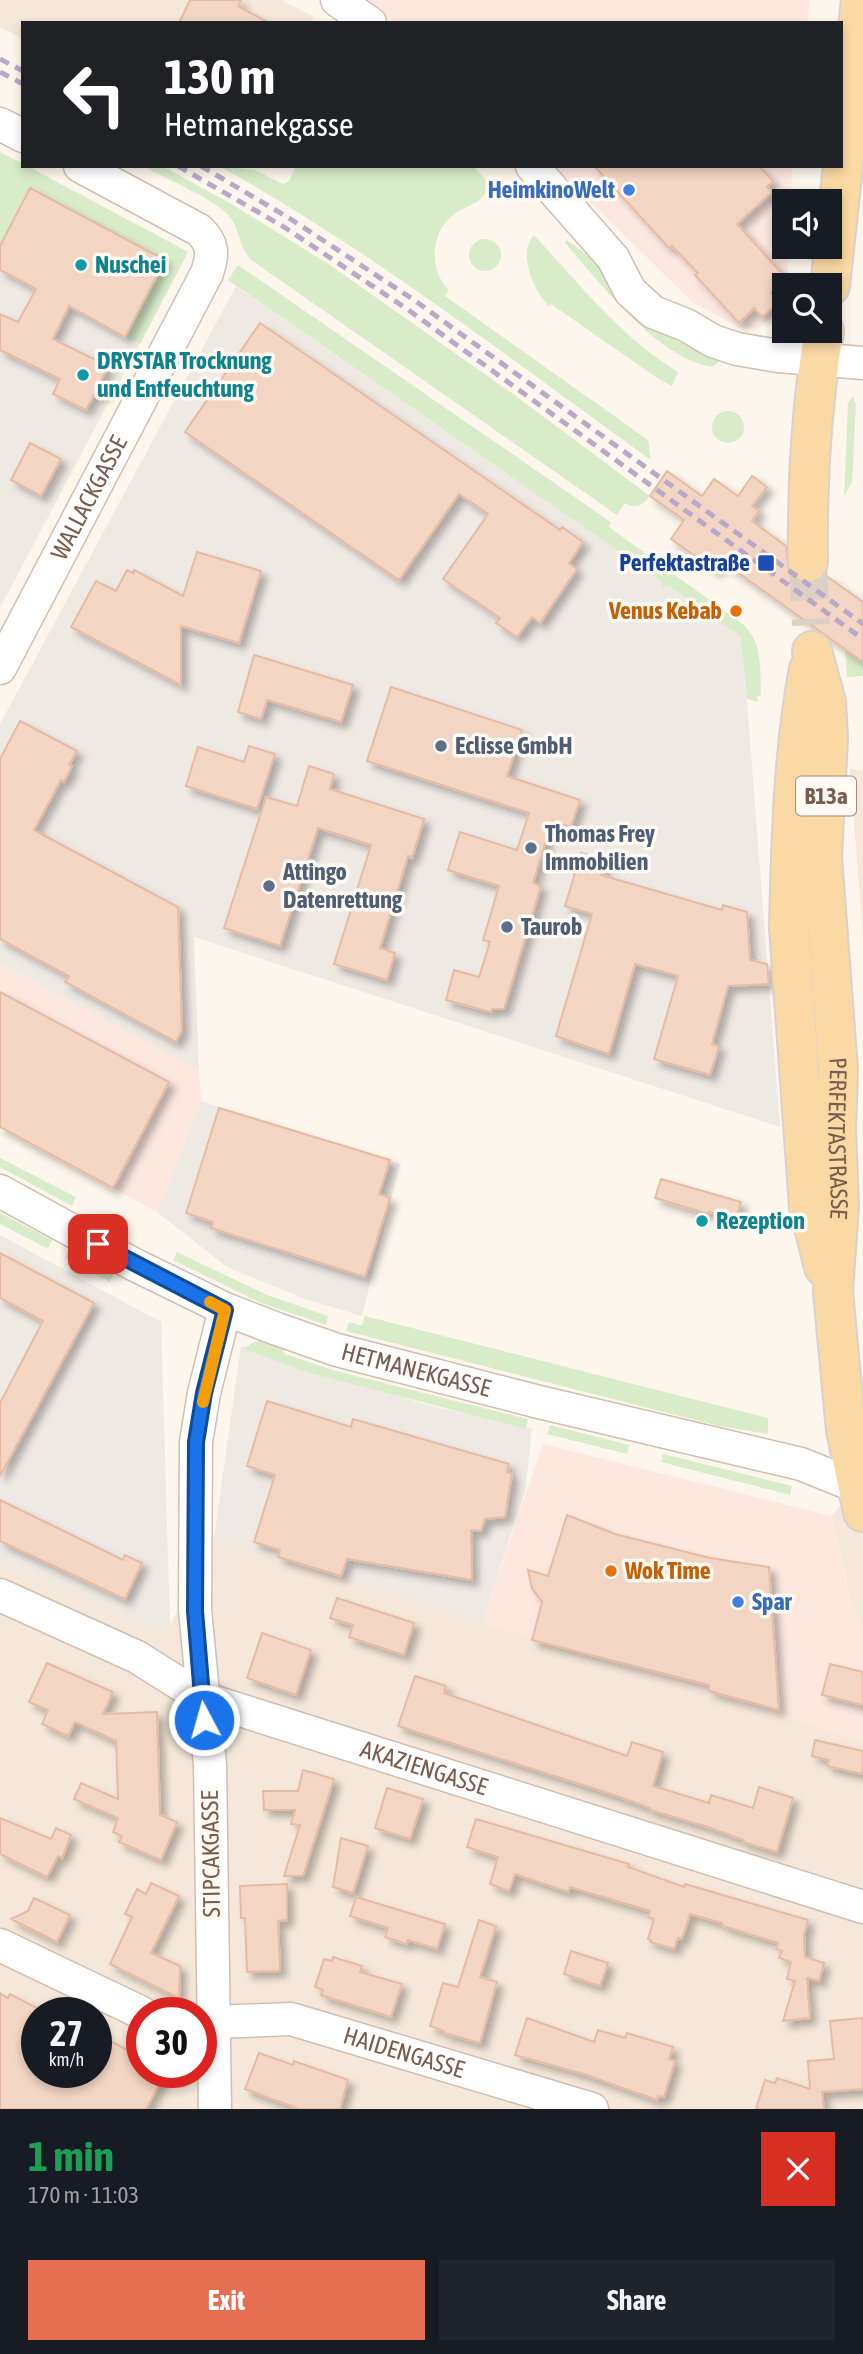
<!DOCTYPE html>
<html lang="en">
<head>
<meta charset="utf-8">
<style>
	body { margin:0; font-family:"Asap Condensed",sans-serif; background:#20242c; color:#f1f3f6; height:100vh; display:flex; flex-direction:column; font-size:26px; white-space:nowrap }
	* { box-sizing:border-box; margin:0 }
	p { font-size:23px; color:#9ea1a6 }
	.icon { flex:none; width:38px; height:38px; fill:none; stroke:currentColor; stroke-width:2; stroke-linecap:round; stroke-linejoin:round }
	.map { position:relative; height:2109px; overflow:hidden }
	.drawer { display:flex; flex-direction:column; background:#171b24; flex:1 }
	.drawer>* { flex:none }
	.banner { position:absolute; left:21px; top:21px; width:822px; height:147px; border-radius:0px; box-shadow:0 4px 10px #0003; background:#202124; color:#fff; overflow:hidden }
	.fabs { position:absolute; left:772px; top:189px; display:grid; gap:14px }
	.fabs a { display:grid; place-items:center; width:70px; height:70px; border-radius:0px; background:#171b24; box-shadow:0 4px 10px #0003; font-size:35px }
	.speed { position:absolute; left:21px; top:1997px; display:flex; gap:14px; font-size:35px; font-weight:700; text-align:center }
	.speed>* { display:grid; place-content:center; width:91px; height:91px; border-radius:50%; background:#171b24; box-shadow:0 4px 10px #0003; line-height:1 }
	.speed small { font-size:18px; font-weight:400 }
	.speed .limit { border:10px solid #d22; background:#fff; color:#111 }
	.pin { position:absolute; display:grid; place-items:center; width:60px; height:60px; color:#fff; margin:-30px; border-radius:14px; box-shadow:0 4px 10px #0006 }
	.me { position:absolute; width:77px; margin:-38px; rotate:354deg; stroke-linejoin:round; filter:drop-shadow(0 0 5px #0008) }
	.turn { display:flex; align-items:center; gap:24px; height:147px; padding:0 28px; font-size:32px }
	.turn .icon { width:91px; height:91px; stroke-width:2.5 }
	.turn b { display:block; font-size:49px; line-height:60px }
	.round { display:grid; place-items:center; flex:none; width:74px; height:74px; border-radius:0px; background:#20242c }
	.overview { display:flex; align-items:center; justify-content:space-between; height:119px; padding:0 28px }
	h1 { font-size:42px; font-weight:700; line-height:52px; color:#1e9e55 }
	.button { display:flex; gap:14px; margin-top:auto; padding:14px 28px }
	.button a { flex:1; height:80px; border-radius:0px; background:#e76f51; color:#fff; font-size:28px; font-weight:700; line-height:80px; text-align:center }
	.button a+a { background:#20242c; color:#f1f3f6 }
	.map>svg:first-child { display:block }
	.residential { fill:#f5e8da; fill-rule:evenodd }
	.commercial { fill:#fde8e0 }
	.industrial { fill:#efe9e4 }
	.green { fill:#d8ecc9 }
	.building { fill:#f3d5c3; stroke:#e6bba3; stroke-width:2; filter:url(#shadow) }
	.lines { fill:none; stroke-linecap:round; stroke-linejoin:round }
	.major-tunnel { stroke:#dcd0c4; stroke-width:38; stroke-dasharray:38 19; stroke-linecap:butt }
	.minor-casing { stroke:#d1beb0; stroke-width:35 }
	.major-casing { stroke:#dad1cd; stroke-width:42 }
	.minor { stroke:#fff; stroke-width:32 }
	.major { stroke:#fbd9a5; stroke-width:38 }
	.rail { stroke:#b9a8c9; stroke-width:5; stroke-dasharray:10 7; stroke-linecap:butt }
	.route-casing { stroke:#114b97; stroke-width:18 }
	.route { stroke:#1a73e8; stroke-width:12 }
	.slow { stroke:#f59e0b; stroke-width:12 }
	.shop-dot { fill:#3f7fe0; stroke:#fffaf3; stroke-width:2.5 }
	.culture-dot { fill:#0f9aa8; stroke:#fffaf3; stroke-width:2.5 }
	.transit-dot { fill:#1a4fb4; stroke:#fffaf3; stroke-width:2.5 }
	.food-dot { fill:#e8710a; stroke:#fffaf3; stroke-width:2.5 }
	.service-dot { fill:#5c6f8a; stroke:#fffaf3; stroke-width:2.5 }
	.labels { text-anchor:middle; stroke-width:7; stroke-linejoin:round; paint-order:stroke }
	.shield { fill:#fffaf3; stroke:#a28b7f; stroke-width:2 }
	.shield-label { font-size:23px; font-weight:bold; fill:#7a5c4d }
	.shop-label { font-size:24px; font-weight:bold; fill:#366cbe; stroke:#fffaf3; text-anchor:end }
	.culture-label { font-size:24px; font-weight:bold; fill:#0d838f; stroke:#fffaf3; text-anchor:start }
	.street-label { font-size:24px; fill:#7a5c4d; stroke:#fffaf3 }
	.transit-label { font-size:24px; font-weight:bold; fill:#164399; stroke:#fffaf3; text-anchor:end }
	.food-label { font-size:24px; font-weight:bold; fill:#c56008; stroke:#fffaf3; text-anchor:end }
	.service-label { font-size:24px; font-weight:bold; fill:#4e5e75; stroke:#fffaf3; text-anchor:start }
</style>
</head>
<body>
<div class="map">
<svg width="863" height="2109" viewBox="0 0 863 2109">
	<defs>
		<filter id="shadow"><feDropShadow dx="6" dy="6" stdDeviation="3.5" flood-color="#0004"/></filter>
	</defs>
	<rect width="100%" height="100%" fill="#fdf6ec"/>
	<path class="residential" d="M0,0H281L314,17L311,23H23V39L0,27Z
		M850,769L863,771V938Z
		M863,1477V1632L851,1601L832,1516Z
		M214,1537L863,1742V2109H0V1560L152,1630L170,1625ZM37,2012H96V2072H37ZM142,2012H201V2072H142Z"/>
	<path class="commercial" d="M363,0H810L807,23H396Z
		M554,166H792L791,201H784V247H789L787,285H784V308L757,329L740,328L692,302Z
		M0,963L199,1071L201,1101L157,1212L0,1127Z
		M543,1444L832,1516L851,1601L863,1632V1742L482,1623Z"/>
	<path class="industrial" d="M0,152L23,164V166H27L188,252L0,608Z
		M236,286L661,581L662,587L669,586L742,637L780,1127L194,937L199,1071L0,963V724Z
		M201,1101L400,1164L362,1316L308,1300L227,1267L157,1212Z
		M0,1235L161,1322L170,1625L152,1630L0,1560Z
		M241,1346L427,1405L532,1428L525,1492L482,1623L214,1537Z"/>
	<path class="green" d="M0,152L23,164V166H27L188,252L140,344L125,337L165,260L30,188L0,246Z
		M143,166H162L228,202L330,265L513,394L650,496C643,505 636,510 625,503L617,515L251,260C239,248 240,229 229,216C215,199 164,178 143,166Z
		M219,166L255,170L283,184L289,181L296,166H473L489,183C486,204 467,204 453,215C430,234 429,268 448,290L445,296L648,440L651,460C510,359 371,250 219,166Z
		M534,235C579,284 621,337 678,372L672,386L657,378L551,304L549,306C534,292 517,252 534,235Z
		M469 255a16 16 0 1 1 32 0a16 16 0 1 1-32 0Z
		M566,240C604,263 628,303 663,331C680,345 706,351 719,362L712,367C656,357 601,284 565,243Z
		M238,265L611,522L609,527L744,625C763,644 760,670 761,695L757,696L758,702L747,699L741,637L669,586L662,587L661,581L228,280Z
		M853,396L856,405L852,482L844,496L848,403Z
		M712 427a16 16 0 1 1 32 0a16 16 0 1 1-32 0Z
		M845,650L863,662V676L847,677Z
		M0,1158L76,1197L72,1206L0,1167Z
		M0,1213L52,1240L48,1249L0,1224Z
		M69,1250L114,1273L110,1282L65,1258Z
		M177,1252L267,1295L328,1316L326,1325L261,1303L173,1260Z
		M365,1316L768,1418V1434L719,1426L346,1331L349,1322L362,1326Z
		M266,1340L278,1343L285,1354L336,1371L528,1419L526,1429L310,1373L243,1349L254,1342Z
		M550,1425L629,1445L627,1454L547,1434Z
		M663,1454L792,1486L790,1495L661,1462Z"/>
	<path class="building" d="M190,0H241L238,6L269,23H179Z
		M594,166H759L773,181L767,187L772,192L737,224L787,279L771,293L779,302L762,317L754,308L739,323L695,275L698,273L672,246L669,248Z
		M30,188L165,260L125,337L69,306L53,339L108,366L100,383L104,394L94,395L86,410L53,394L60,379L0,350V314L18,322L36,289L0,270V246Z
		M260,323L560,530L562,527L583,542L569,563L577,569L540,623L532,617L517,637L496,623L500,618L443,579L488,514L459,494L399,580L185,432Z
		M30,443L61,459L41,496L11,480Z
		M667,471L702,496L714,479L738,496L752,476L767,487L752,506L759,511L752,521L786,546L789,572L797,581L809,584L818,581L825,575L863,602V662L723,562L716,571L671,539L684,520L650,496Z
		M197,552L261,571L239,643L181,626V685L71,627L96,581L116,591L127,570L133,573L134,570L183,596Z
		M254,655L353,685L341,722L267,700L261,719L238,712Z
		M391,687L522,730L507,776L580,800L571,827L552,821L533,883L541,886L504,1009H492L491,1012L446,1000L454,970L479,977L490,942L483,940L499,886L448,870L460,832L517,850L529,813L367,761Z
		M20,721L77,751L69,765L72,766L64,782L61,780L34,830L178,907L182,1030L176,1042L65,982L69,976L0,939V759Z
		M249,746L275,754L257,809L186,786L198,747L244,762Z
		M309,766L334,774L330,789L424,819L412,858L408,856L380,948L395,953L387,980L334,964L371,845L318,828L280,946L224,928L266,797L297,806Z
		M581,853L606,860L601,875L722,910L723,905L747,912L750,960L767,964L769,984L728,986L712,1044L719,1046L710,1075L654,1059L678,976L635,964L609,1054L556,1036L592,914L565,906Z
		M0,992L169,1082L113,1188L0,1127Z
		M219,1108L390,1160L379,1194L390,1198L365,1277L211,1228L213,1222L186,1213Z
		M661,1179L741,1202L736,1219L709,1212L708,1214L655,1198Z
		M0,1253L94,1303L0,1476V1403L43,1321L0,1298Z
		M267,1401L351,1427L353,1419L509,1464L507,1472L512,1474L505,1517L485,1519L481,1531L471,1530L472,1580L347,1559L341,1576L278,1557L280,1550L254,1542L275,1475L247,1466Z
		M0,1500L123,1560L125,1555L142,1563L125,1599L0,1541Z
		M567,1515L615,1534L710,1558L769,1567L779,1710L709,1691V1685L532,1640L542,1602L532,1588L528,1570L548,1576Z
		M337,1598L414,1623L404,1655L349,1637L353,1625L330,1618Z
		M262,1633L311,1650L296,1695L247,1678Z
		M47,1663L113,1692L103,1714L157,1712L160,1815L177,1822L161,1860L119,1842L122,1836L113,1832L118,1818L74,1799L81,1783L118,1799L116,1741L75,1722L68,1736L42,1724L48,1710L29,1702Z
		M830,1664L863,1672V1705L822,1695Z
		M415,1676L446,1686L444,1693L627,1756L632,1742L663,1752L653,1786L709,1803L711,1795L753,1808L759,1787L793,1798L777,1852L743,1842L744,1840L708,1827L650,1810V1808L614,1795L398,1726Z
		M815,1740L863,1751V1774L827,1766L829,1760L812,1756Z
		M303,1770L334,1779L303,1876H284L300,1825L291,1824L295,1810H264L263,1791H298Z
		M387,1788L423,1799L410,1839L375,1828Z
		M0,1818L51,1839L56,1828L71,1835L62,1858L58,1856L47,1877L0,1854Z
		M476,1819L629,1864L628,1867L684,1887L685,1884L808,1920L804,1935L805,1957L824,1963L819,1981L807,1978L810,2018L783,2021L795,1981L787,1979L791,1962L779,1958L782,1951L776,1949L778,1943L723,1926L722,1923L690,1914L682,1939L678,1938L674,1949L650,1942L651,1940L648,1939L654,1919L648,1917L650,1911L570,1887L568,1892L515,1874L509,1891L490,1884L498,1857L467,1847Z
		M341,1838L368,1846L353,1893L333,1887Z
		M151,1883L179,1896L151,1953L180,1966L179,1998L110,1964L132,1917L125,1914L137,1889L146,1894Z
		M287,1884V1920L278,1921L280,1971L247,1972L245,1918H241L240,1886Z
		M356,1897L445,1924L437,1949L408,1940L407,1944L385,1937L388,1928L350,1916Z
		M34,1898L70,1915L57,1942L11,1919L28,1911Z
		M479,1920L496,1926L480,1977L497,1982L480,2043L444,2033V2031L430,2026L443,1983L458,1987Z
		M571,1951L608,1963L600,1986L564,1974Z
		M333,1957L362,1966L360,1972L402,1984L391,2017L321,1995L323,1990L315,1987L324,1959L332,1961Z
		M0,1993L8,1998L10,1994L37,2008V2072H96V2033L142,2058V2072H166L146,2109H0Z
		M527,2018L594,2042L598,2030L625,2038L627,2033L673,2047L669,2059L675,2061L664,2097L658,2096L657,2100L584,2074L515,2055Z
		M863,2018V2089L822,2092L824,2109H756L765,2080L775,2083L777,2078L810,2089L808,2061L834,2059L830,2021Z
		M259,2053L293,2065L294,2061L348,2080L340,2109H299L245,2089Z"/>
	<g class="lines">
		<path class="major-tunnel" d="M808,562L811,625"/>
		<defs>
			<g id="minor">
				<path d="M337,0L370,23"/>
				<path d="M0,124L23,136"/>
				<path d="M532,166L613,258L630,291L653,312L686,325L713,341L737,349L778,356L863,363"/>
				<path id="s1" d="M0,668L207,273C213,255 214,244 199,230L80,166"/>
				<path id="s2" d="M0,1191L133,1264L225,1309L277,1329L337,1350L539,1402L801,1464L863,1489"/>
				<path id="s3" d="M0,1595L137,1657L202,1698L863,1907"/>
				<path d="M0,1945L142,2013"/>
				<path id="s4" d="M201,2024L214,2022L291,2019L592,2109"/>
				<path d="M215,2109L210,1765L195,1610L196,1442L204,1393L225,1309"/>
			</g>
			<g id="major">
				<path d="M830,286L861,0"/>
				<path d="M808,562C807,484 811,408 824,331"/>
				<path id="s5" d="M812,651L826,702L828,739L822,857L838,1069L836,1129L839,1205L833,1292L846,1430L863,1512"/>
				<path d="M809,669C793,754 791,842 789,928L809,1207L824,1267"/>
			</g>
		</defs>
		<use href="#minor" class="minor-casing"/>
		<use href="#major" class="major-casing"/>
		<use href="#minor" class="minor"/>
		<use href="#major" class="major"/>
		<path class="rail" d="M0,59L23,71
			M0,72L23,84
			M178,166L284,227L407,309L863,639
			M201,166L289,218L414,300L863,624"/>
	</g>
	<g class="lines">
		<defs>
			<path id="route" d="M98,1244L225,1310L204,1393L196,1442L195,1611L204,1720"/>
		</defs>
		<use href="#route" class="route-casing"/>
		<use href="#route" class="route"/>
		<path class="slow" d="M203,1402L225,1310L210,1302"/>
	</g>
	<g class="shop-dot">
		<circle cx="629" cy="190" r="7"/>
		<circle cx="738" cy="1602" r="7"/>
	</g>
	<g class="culture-dot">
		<circle cx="81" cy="265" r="7"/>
		<circle cx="83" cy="375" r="7"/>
		<circle cx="702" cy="1221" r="7"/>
	</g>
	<rect class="transit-dot" x="757" y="554" width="18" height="18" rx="3.5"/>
	<g class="food-dot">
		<circle cx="736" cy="611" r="7"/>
		<circle cx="611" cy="1571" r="7"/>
	</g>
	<g class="service-dot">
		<circle cx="441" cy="746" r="7"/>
		<circle cx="531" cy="848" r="7"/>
		<circle cx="269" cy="886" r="7"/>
		<circle cx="507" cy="927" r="7"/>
	</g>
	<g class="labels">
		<rect class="shield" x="796" y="776.5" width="60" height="39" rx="5"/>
		<g class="shield-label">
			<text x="826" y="804">B13a</text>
		</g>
		<g class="shop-label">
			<text x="615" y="198">HeimkinoWelt</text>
			<text x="752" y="1610" text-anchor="start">Spar</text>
		</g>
		<g class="culture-label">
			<text x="95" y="273">Nuschei</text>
			<text x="97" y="369">DRYSTAR Trocknung<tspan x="97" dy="28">und Entfeuchtung</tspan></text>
			<text x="716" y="1229">Rezeption</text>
		</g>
		<g class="street-label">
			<text dy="8" stroke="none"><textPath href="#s1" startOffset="192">WALLACKGASSE</textPath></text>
			<text dy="8" stroke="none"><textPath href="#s5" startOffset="490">PERFEKTASTRASSE</textPath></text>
			<text dy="8" stroke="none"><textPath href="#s2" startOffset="455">HETMANEKGASSE</textPath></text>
			<text dy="8" stroke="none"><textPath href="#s3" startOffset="460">AKAZIENGASSE</textPath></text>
			<text transform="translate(211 1854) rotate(-91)" y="8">STIPCAKGASSE</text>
			<text dy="8" stroke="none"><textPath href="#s4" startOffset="208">HAIDENGASSE</textPath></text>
		</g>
		<g class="transit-label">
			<text x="750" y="571">Perfektastraße</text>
		</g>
		<g class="food-label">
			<text x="722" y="619">Venus Kebab</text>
			<text x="625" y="1579" text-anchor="start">Wok Time</text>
		</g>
		<g class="service-label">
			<text x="455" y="754">Eclisse GmbH</text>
			<text x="545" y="842">Thomas Frey<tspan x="545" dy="28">Immobilien</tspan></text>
			<text x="283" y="880">Attingo<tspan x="283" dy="28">Datenrettung</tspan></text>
			<text x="521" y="935">Taurob</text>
		</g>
	</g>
</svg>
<div class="fabs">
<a><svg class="icon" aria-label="sound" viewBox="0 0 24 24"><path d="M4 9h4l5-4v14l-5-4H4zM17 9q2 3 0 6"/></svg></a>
<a><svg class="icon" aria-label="search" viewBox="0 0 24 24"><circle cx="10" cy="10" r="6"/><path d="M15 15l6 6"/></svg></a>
</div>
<div class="speed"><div>27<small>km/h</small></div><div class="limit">30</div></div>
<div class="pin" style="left:98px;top:1244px;background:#d93025"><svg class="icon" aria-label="arrive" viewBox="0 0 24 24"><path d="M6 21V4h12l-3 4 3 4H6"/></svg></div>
<svg class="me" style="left:204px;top:1720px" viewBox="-20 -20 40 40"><circle r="17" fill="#1a73e8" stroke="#fff" stroke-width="3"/><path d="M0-11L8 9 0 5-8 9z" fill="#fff"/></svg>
<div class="banner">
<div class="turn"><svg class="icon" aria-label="left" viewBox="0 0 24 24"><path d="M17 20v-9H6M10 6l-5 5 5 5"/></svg><div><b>130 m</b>Hetmanekgasse</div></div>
</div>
</div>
<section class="drawer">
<div class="overview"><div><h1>1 min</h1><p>170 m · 11:03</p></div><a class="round" style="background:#d93025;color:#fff"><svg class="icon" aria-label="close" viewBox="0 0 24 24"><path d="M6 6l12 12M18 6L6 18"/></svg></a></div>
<div class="button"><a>Exit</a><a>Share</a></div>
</section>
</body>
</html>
